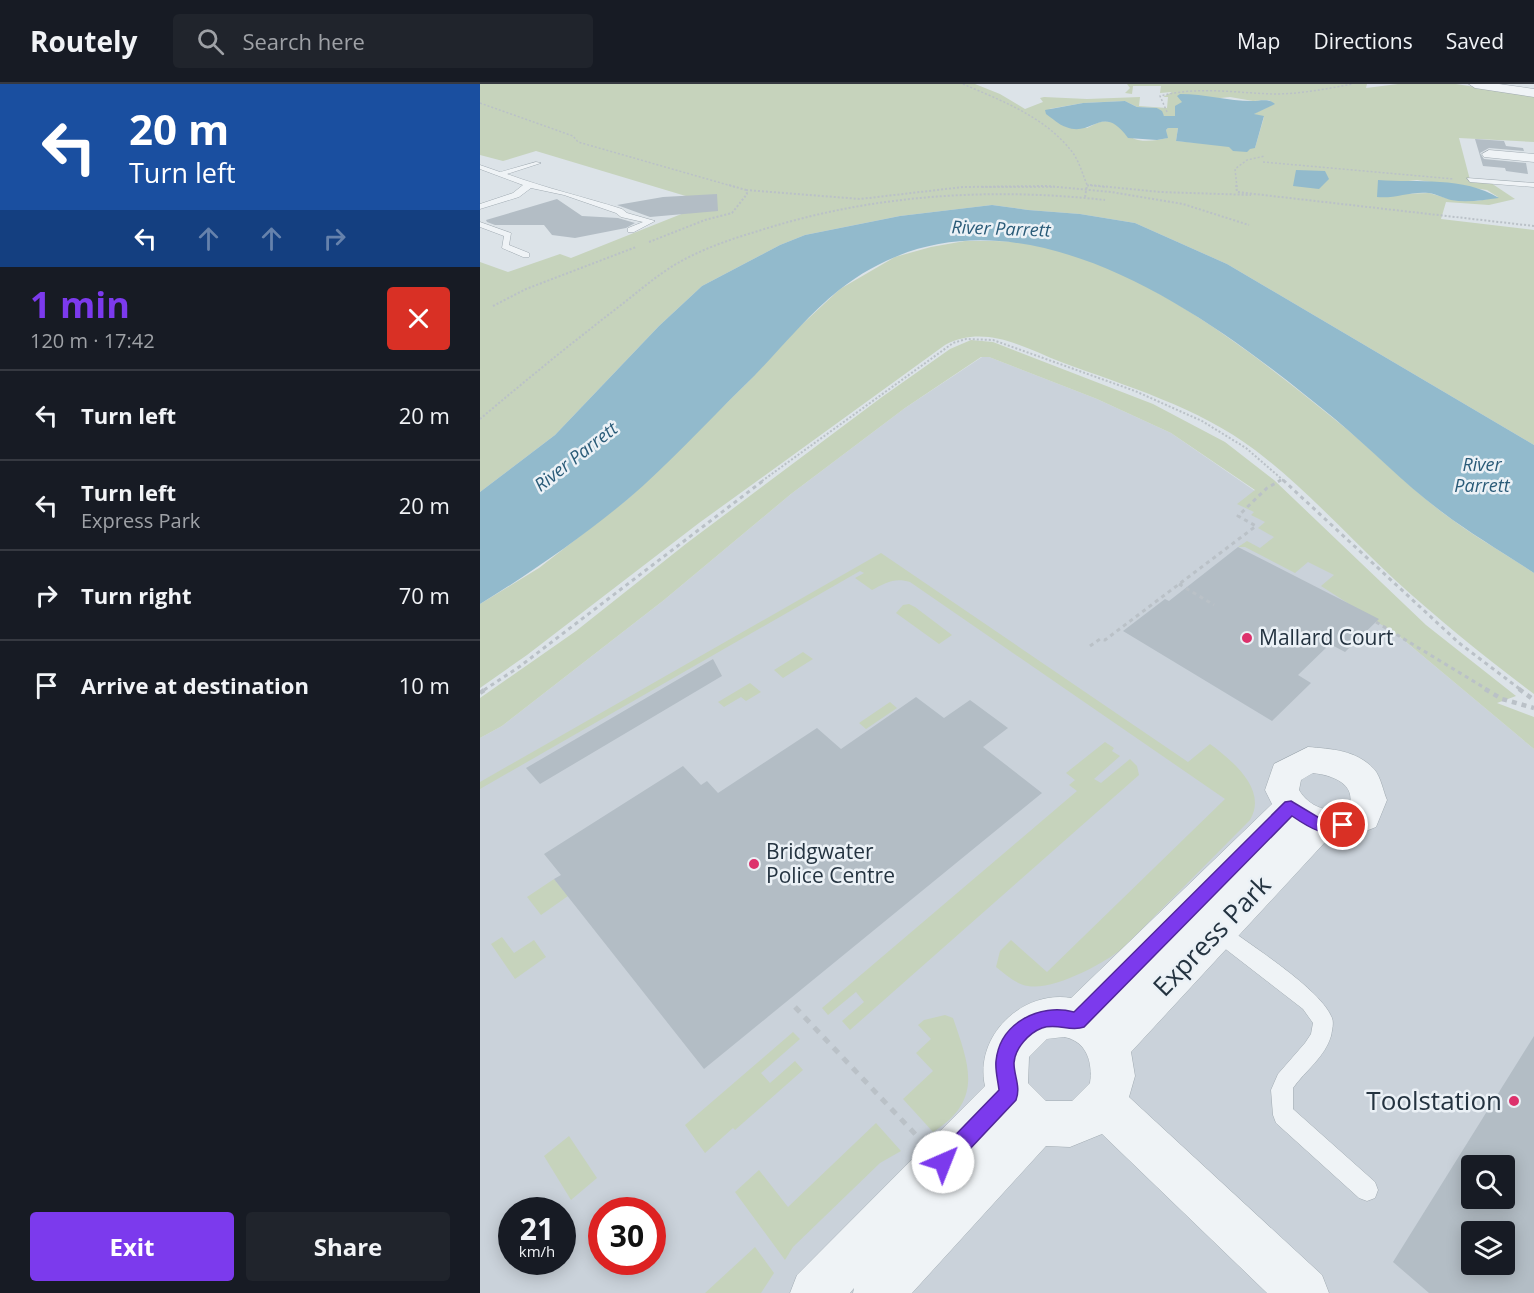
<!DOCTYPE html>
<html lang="en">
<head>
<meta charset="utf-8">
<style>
	body { margin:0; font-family:"Open Sans",sans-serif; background:#20242c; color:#f1f3f6; height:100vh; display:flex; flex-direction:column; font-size:22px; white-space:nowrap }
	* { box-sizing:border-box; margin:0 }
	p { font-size:20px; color:#9ea1a6 }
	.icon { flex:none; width:33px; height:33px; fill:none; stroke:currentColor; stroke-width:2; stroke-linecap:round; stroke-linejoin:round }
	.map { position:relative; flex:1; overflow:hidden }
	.drawer { display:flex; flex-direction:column; background:#171b24; width:480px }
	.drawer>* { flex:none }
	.guide { background:#1a4fa0; color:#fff; overflow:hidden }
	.tools { position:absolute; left:981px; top:1071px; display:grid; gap:12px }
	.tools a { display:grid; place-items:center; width:54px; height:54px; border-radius:6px; background:#171b24; box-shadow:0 3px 15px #0003; font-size:30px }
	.speed { position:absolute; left:18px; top:1113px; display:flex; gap:12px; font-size:30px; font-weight:700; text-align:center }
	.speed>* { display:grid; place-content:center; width:78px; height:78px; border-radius:50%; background:#171b24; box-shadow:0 3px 15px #0003; line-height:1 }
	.speed small { font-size:15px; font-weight:400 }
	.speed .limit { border:9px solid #d22; background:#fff; color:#111 }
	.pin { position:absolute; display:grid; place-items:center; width:51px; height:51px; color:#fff; margin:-26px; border:3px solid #fff; border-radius:50%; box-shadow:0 2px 6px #0007 }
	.me { position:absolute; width:66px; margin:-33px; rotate:44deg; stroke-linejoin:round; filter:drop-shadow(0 0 4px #0008) }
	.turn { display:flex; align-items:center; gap:21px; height:126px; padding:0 30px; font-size:27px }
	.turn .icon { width:78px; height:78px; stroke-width:2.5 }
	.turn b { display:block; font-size:42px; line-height:51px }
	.lanes { display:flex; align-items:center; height:57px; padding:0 30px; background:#0003; justify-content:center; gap:30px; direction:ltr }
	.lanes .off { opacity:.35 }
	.round { display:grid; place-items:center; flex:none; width:63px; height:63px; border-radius:6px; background:#20242c }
	.overview { display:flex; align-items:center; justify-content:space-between; height:102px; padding:0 30px }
	h1 { font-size:36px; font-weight:700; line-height:45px; color:#7c3aed }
	.primary-button { display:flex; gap:12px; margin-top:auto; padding:12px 30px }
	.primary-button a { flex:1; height:69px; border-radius:6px; background:#7c3aed; color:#fff; font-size:24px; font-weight:700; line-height:69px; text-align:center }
	.primary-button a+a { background:#20242c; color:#f1f3f6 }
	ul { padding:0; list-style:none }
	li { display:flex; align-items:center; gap:18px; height:90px; padding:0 30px; border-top:2px solid #363941 }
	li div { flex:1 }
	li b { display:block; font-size:22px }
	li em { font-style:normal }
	header { display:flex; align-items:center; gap:36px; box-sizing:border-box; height:84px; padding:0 30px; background:#171b24; border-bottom:2px solid #363941 }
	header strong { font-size:28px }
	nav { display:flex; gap:33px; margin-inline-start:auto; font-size:21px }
	.search { width:420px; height:54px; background:#20242c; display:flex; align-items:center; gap:15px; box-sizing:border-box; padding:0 21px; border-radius:6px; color:#9ea1a6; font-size:22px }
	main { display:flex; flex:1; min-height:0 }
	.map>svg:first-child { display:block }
	.built { fill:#cad2da; fill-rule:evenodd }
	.green { fill:#c6d3bc; fill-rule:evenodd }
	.water { fill:#92bacc }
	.building { fill:#b3bdc5; fill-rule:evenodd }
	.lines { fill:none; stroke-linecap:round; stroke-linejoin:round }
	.lane-casing { stroke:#a1abb2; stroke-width:1 }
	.street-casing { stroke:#a1abb2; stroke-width:1 }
	.path-far4 { stroke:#bac1c7; stroke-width:1.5; stroke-dasharray:2 2; stroke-linecap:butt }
	.path-far3 { stroke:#bac1c7; stroke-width:2; stroke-dasharray:2 2; stroke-linecap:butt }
	.path-far2 { stroke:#bac1c7; stroke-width:3; stroke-dasharray:4 4; stroke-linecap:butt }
	.path-far1 { stroke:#bac1c7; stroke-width:4.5; stroke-dasharray:5 5; stroke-linecap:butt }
	.path { stroke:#bac1c7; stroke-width:5; stroke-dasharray:7 7; stroke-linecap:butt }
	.lane { fill:#eff3f6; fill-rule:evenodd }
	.street { fill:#eff3f6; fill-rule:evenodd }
	.route { fill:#7c3aed; stroke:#51269a; stroke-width:1.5 }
	.poi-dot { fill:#dd316c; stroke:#ebf1f6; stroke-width:2 }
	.labels { text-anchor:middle; stroke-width:5; stroke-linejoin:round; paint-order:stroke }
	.far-water-label { font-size:18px; font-style:italic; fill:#2a5b78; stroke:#ebf1f6 }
	.poi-label { font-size:21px; fill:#243340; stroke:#ebf1f6; text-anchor:start }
	.near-street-label { font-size:26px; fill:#243340; stroke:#ebf1f6 }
	.near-poi-label { font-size:26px; fill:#243340; stroke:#ebf1f6; text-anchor:end }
</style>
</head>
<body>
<header>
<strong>Routely</strong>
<div class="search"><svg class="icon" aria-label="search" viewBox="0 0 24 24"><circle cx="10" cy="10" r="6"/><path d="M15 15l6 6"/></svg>Search here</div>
<nav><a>Map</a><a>Directions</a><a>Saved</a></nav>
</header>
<main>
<section class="drawer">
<div class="guide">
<div class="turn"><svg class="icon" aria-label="left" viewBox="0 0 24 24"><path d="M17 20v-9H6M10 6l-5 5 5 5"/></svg><div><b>20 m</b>Turn left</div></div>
<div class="lanes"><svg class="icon" aria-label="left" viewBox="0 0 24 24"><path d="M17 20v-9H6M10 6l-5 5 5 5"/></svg><svg class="icon off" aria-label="ahead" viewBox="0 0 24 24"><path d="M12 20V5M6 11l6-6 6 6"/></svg><svg class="icon off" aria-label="ahead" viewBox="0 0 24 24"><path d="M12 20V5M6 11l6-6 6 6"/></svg><svg class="icon off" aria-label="right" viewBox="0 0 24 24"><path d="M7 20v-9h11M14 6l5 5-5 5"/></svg></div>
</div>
<div class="overview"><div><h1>1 min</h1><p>120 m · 17:42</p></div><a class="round" style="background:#d93025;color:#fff"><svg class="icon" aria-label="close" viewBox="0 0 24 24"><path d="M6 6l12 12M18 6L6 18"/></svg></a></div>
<ul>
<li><svg class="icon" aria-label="left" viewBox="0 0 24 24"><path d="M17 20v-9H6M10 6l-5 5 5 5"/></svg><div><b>Turn left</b></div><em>20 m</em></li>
<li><svg class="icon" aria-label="left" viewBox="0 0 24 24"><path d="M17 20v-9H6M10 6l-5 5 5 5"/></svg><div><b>Turn left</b><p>Express Park</p></div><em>20 m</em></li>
<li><svg class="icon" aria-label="right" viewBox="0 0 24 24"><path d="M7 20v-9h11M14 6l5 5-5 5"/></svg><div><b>Turn right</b></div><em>70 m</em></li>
<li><svg class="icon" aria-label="arrive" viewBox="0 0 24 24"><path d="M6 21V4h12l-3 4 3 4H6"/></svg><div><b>Arrive at destination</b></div><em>10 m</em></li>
</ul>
<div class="primary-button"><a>Exit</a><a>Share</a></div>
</section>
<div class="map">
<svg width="1054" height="1209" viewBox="0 0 1054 1209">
	<rect width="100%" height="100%" fill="#dce3e8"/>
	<path class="built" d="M502,273H509L617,315L691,349L775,407L919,552L1054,665V1209H0V654L22,642L184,516L311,410L425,324ZM992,1082H1024V1114H992ZM32,1126H82V1178H32ZM122,1126H172V1178H122ZM992,1148H1024V1180H992Z"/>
	<path class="green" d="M0,0H495L520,10L545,25L563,18L560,14L564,13L607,15L660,13L659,22L687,24L688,13H683L692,8L680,9L681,2H653L652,10L645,9L650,4L647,0H887L886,4L918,0H976L1054,12V58L979,54L990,96L1008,97L1035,115L1009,121L966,118L961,135L1054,146V361L747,180L655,139L600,130L548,126L512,121L420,132L325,151L300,161L222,202L179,242L75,351L0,408V178L28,188L80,170L91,174L229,119L56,67L23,77L0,71ZM750,13L773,17L789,16L794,20L773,30L784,33L775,64L696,57L698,44H688L686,46L687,54C679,56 668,58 658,56C639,51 639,25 607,44L569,25L603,19L645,17L657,23L677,24L684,32H696L702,18ZM937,96L1007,106L1018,113L997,117L973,116L949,109L920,110V98Z
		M485,157C511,157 536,156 562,162C669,187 769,266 853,334C891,364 925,400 963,429C992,451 1024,469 1054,489V610C1006,574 959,536 914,495C868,452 825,404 775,366C718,323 646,302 581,278C543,263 505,240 465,261L219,439L47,571L0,604V520L59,484L149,414L268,298L316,246L360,205L415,173L451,163Z
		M491,256L513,258L673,320L745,358L794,396L946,541L1036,612L1017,619L1054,633V665L919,552L841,502L854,491L828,478L815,489L765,463H758L767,457L780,464L794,453L778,444L785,438L771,431L774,428L757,420L775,406L691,349L617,315L509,273H501L425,324L311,410L184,516L22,642L0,654V614L96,547L207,459L402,313L470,265Z
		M401,469L708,678L730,660C753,677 788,706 770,736L643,864C625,879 573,907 548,902C536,900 526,891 516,883L520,867L531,856L567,888L745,715L430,498C415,493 405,499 392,506L375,494L384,489L380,487L0,705V698Z
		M429,520L435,523L472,551L459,560L416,529L423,521Z
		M323,568L333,575L303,594L294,586Z
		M270,599L281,608L266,617L261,613L244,623L238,618Z
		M410,618L417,624L386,645L379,639Z
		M625,658L634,664L632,667L640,672L614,695L621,699L650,675L657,682L659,691L370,946L362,937L384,918L376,908L348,931L342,924L597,707L589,701L595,696L586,689Z
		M74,795L88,812L61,831L47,813Z
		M22,853L34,869L54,856L66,873L35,895L11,860Z
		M465,931L473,934C489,981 504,1016 453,1048L423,1015L453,987L436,969L451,955L438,941L444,936Z
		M313,948L320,955L281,989L290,999L315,977L323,986L255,1046L253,1044L225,1069L205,1041Z
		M396,1039L421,1067L400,1079L313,1163L305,1176L255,1108L279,1086L308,1123Z
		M89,1052L117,1094L91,1116L64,1072Z
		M275,1163L294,1189L281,1209H225Z"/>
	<path class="water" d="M700,10C725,10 748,17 772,17C780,17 789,14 795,20L774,30L784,32L775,64L770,65L767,68L753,67L749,63L696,57L698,44H688L686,46L688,54L677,56L648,54C622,18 613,54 586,43C579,41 572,34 566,30L565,26L603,19L645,17L657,23L677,24L682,27L684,32H695V22L702,18L697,12Z
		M816,86L845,87L849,95L839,105L813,102Z
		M898,96C938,99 983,92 1019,114C1003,116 987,119 971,116C964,114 956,110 949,109C930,107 915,115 897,113Z
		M512,121L548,126L600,130L655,139L747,180L1054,361V489C1024,469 991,450 962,428C924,400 891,365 855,335C725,228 524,77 359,206C324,234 296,271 264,302C225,340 188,381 148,415C101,454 52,488 0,520V408L75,351L179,242L222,202L300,161L325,151L420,132Z"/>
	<path class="building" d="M995,55L1024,57L1026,62L1043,64L1044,67L1009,64L1000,69L1004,75L1046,79L1048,90L1026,87L1025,84L1003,82Z
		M237,110L238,127L170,133L137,121L183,113Z
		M77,115L102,132L138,134L155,139L146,144L95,154L72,151L64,141H15L7,138L6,136Z
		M758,463L899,535L865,568L850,560L818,591L831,599L792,637L643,547L685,515L689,517Z
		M233,575L242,592L60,700L46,684Z
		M436,613L464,634L490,616L528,644L503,663L562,709L224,985L74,795L81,791L64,770L203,682L221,701L227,697L238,709L337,644L361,665Z
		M1054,952V1209H949L913,1178ZM992,1082H1024V1114H992ZM992,1148H1024V1180H992Z"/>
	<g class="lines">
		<defs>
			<path id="lane" d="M56,78L61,79L27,90C65,104 104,113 142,125L147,129L175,137L154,148H148V144L163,138L141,133L136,129L84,111L51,104L39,113L0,125V120L33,109L43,101L0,85V81L20,88Z
				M987,94L1054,99V103L990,98Z
				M0,138L31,149L29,161L49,169V173H43L22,164L24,152L0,143Z
				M737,839L744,841C770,861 841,905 852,934C854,939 852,946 851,952C845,973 826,986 813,1004V1025L895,1098L898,1106L895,1114L887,1117L879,1114L796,1039L793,1031L791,1006L798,990L825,959L831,950L833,939L823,925L730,853L728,847L730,841Z"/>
			<path id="street" d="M989,0H1019L1054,5V13L995,4Z
				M1009,66L1054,70V78L1004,73L1002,70Z
				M828,663C852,665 876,666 894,685C901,693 903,707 907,716L896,743L863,756H847L651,968L655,992L649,1013L842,1191L849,1209H787L622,1050L590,1063L566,1062L432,1209H373L374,1204L370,1209H310L317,1191L505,1002C494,952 542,906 591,914L792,720L785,706L794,680ZM833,689C852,691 877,700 869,723C850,731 829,723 819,706L821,696ZM584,953C607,957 613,979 610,999L592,1017H566L548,999L549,973L567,955Z"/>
		</defs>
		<use href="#lane" class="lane-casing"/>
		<use href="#street" class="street-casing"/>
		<path class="path-far4" d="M483,0C522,17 566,33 593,69C600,79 603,92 608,103
			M0,19L93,52L98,58L255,103
			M687,28L680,12C718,2 756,9 794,10C821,10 846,5 872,0
			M783,78L974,95
			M607,101L625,103
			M502,103H575
			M757,103L755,85L767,76L785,72"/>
		<path class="path-far3" d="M610,101L680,108L771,111
			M756,101L757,108L1054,142
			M266,106L380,115L483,103L567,102L631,108L703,120L769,141
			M605,113L607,101
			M169,158L225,136L252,129L267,110L266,106L249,101
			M13,222L46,205L156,163
			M0,335C46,296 93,258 141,221C159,207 176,192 196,180C220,166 248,156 275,148C388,111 507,103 625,116
			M282,397L473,259L486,255L513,256L655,307L722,337L766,364L804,397
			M799,397L802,395"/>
		<path class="path-far2" d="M803,396L979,559L1041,606
			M699,500L734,521
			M896,538L1008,606
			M610,562L620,555L625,556L776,442L758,432L787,404L801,396
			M4,606L39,583L284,396"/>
		<path class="path-far1" d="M1005,605L1022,615L1054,624
			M1039,605L1054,616
			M0,609L6,605"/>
		<path class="path" d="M315,923L437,1052"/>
		<use href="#lane" class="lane"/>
		<use href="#street" class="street"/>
	</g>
	<path class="route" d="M811,717L841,735L869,736L871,741L869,746C845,754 831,745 812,732L604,943C591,948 577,939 562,944C549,949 535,964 534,979C534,992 541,1003 536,1016L470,1086L463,1088L456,1086L453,1078L456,1071L519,1006C518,997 515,986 516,977C520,939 559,919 594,928L805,718Z"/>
	<g class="poi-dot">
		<circle cx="767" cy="554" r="6"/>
		<circle cx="274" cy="780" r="6"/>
		<circle cx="1034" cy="1017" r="6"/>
	</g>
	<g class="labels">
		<g class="far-water-label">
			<text transform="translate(521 145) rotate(2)" y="6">River Parrett</text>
			<text transform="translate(96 373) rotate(-38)" y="6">River Parrett</text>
			<text x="1002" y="387">River<tspan x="1002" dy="21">Parrett</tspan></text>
		</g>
		<g class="poi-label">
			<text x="779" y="561">Mallard Court</text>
			<text x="286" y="775">Bridgwater<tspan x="286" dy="24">Police Centre</tspan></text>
		</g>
		<g class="near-street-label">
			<text transform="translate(732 852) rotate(-46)" y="9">Express Park</text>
		</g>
		<g class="near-poi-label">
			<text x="1022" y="1026">Toolstation</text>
		</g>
	</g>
</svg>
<div class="tools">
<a><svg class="icon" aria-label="search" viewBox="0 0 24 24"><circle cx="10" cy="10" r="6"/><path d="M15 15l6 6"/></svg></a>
<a><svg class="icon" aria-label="layers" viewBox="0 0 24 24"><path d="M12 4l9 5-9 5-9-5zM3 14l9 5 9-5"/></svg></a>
</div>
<div class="speed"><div>21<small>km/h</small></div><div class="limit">30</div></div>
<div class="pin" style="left:863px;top:741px;background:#d93025"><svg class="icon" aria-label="arrive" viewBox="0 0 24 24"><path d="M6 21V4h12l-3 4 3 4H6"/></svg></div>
<svg class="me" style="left:463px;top:1078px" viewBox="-20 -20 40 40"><circle r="19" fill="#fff"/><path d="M0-13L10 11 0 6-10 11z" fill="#7c3aed"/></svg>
</div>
</main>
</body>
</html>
